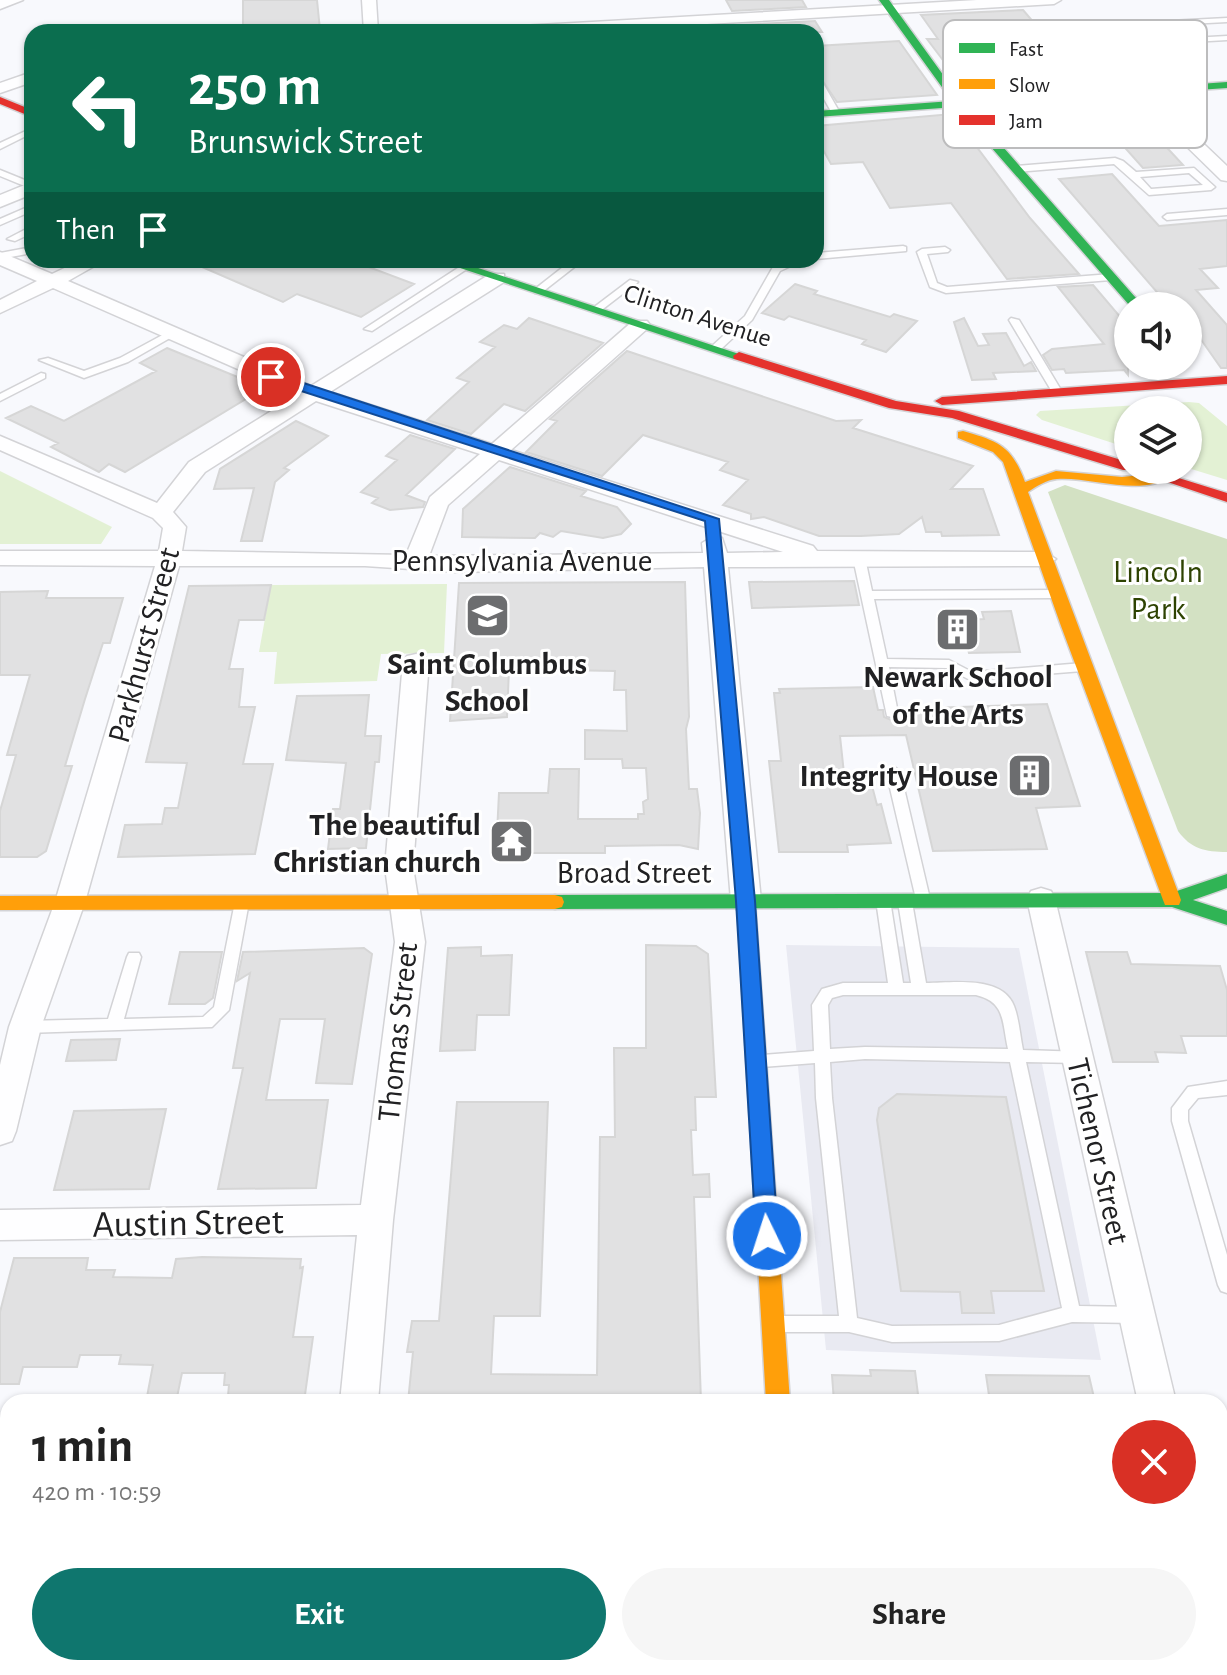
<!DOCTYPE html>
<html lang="en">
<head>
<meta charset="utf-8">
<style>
	body { margin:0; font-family:"Alegreya Sans",sans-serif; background:#f6f6f6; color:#222; height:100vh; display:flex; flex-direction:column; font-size:30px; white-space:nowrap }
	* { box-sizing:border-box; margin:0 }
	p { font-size:26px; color:#767676 }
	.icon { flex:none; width:44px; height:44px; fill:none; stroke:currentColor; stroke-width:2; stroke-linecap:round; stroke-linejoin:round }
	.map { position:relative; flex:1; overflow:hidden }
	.panel { position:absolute; left:0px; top:1394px; width:1228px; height:282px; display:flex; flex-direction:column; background:#fff; border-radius:24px 24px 0 0; box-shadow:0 2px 6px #0004 }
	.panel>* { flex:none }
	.top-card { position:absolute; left:24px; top:24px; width:800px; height:244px; border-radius:24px; box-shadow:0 2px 6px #0004; background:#0b6e4f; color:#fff; overflow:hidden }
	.tools { position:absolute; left:1114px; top:292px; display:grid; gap:16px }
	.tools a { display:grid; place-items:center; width:88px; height:88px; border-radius:50%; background:#fff; box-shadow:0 2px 6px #0004; font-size:40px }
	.pin { position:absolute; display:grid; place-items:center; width:68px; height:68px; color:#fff; margin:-34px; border:4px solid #fff; border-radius:50%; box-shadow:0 2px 8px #0007 }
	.me { position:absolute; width:88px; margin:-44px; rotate:356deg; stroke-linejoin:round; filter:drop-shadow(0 0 6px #0008) }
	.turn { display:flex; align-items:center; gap:28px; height:168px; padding:0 32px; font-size:36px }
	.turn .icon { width:104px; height:104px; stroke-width:2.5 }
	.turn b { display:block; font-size:56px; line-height:68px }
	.then { display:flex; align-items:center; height:76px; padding:0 32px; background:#0003; gap:16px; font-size:30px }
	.round { display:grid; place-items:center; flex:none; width:84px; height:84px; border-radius:42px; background:#f6f6f6 }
	.overview { display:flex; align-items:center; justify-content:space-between; height:136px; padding:0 32px }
	h1 { font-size:48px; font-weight:600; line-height:60px }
	.action { display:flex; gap:16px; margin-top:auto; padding:16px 32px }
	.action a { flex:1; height:92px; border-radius:48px; background:#0f766e; color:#fff; font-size:32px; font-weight:600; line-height:92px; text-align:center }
	.action a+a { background:#f6f6f6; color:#222 }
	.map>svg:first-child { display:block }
	.built { fill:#e9eaf2 }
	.green { fill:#e3f1d4 }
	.forest { fill:#d3e1c3 }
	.building { fill:#e1e1e2; stroke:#d6d6d6; stroke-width:2 }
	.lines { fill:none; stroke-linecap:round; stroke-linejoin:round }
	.lane-casing { stroke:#d3d3d6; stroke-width:3 }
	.street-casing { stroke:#d3d3d6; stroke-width:3 }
	.fast-casing { stroke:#d3d3d6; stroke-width:3 }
	.slow-casing { stroke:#d3d3d6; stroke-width:3 }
	.jam-casing { stroke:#d3d3d6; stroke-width:3 }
	.lane { fill:#fefeff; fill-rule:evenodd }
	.street { fill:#fefeff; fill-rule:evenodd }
	.fast { fill:#30b455; fill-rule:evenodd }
	.slow { fill:#ff9f0a; fill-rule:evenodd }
	.jam { fill:#e5322d; fill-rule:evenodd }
	.route { fill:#1a73e8; stroke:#114b97; stroke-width:2 }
	.labels { text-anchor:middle; stroke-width:6; stroke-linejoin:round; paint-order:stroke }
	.far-street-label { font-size:26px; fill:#212123; stroke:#fff }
	.street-label { font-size:32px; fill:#212123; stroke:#fff }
	.park-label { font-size:32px; fill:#2e4302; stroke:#fff }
	.poi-label { font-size:32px; font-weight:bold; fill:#212123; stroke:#fff }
	.near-street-label { font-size:38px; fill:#212123; stroke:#fff }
	.key { fill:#fff; stroke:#bcbcbd; stroke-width:2 }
	.key-label { font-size:22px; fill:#212123 }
</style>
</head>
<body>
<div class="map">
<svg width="1227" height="1675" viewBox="0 0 1227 1675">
	<rect width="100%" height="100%" fill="#f8f9fd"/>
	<path class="built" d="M786,945L1019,948L1101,1360L826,1350Z"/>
	<path class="green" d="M1189,402L1199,403L1227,426V480L1188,468V410H1128V448L1042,420L1036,415L1040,411Z
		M0,471L112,527L101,544H0Z
		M447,584L444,653L381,654L377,681L274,684L277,652H259L271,585Z"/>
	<path class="forest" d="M1065,485L1227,539V852C1205,852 1191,849 1178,831L1048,492Z"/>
	<path class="building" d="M243,0H317L320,30L243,32Z
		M726,0H802L806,7L732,11Z
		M1023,10L1036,25L1015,26L1009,30L1011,34L1044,35L1066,61L1085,59L1108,84L1070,86L1063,78L961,84L927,39H938L921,15Z
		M815,21L822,32H743L739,25Z
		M899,41L937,95L837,102L816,71V46Z
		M1125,102L1145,124L1183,165L1143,168L1087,105Z
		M952,114L1030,218L1079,274L1007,279L951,203L890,208L863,162L831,164L816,137V126Z
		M1112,174L1159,226L1227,220V266L1200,269L1218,288L1196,290L1227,325V368H1221L1188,321V306H1169L1059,179Z
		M186,260H350L414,284L361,317L297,294L283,302Z
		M795,284L817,291L814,294L890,317L894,314L917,321L886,352L862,344L866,340L789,316L784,320L762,313Z
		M1093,285L1128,326V375L1124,370L1066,373L1064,369L1052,370L1043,355L1052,349L1104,344L1058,287Z
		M529,318L603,343L525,411L504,404L471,434L427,420L469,382L457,378L495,347L480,342L504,325L517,329Z
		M964,318L978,346L989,345L983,334L1006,333L1024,366L1031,362L1036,371L993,373L996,379L972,380L954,322Z
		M167,348L264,388L125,472L109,464L99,472L51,447L58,443L6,418L31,406L64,421L156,371L140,363Z
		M627,351L836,421L861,420L853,428L973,466L951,489H983L999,535L942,536L941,532H926L922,517L899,534L861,536H819L764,517L751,519V514L723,505L748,480L720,470L728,462L643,435L602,476L526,452L557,421L550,419Z
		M296,421L328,436L284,468L289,470L275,482L262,541H241L254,488L214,489L220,469Z
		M410,435L455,449L406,495L425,502L423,507L390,510L372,503L378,498L361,492L397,460L386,456Z
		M510,467L586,491L581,496L617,507L631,524L621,534L603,538L561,531L553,537L540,533L535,538L462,537L463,509Z
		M854,581L859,605L752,608L749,582Z
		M685,582L689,717L686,729L689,789H697L700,813L698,849L679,845L605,846V853H496L499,793H548L550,769H579L578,819H638V814H644L643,802L648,799L646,768H623L622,759H585V730L627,731L626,690H614L615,671L509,669L507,717L450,721L459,583Z
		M271,585L264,620H239L229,669H243L239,707H255L243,764H273L255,854L118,857L125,825L162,824L165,808H178L187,763L146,762L189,586Z
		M48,591L46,598H123L110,643H103L85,699L65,766H72L46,851L37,857H0V811L16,755H7L30,675H0V592Z
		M1011,611L1020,652L969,653L960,620L984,619L982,612Z
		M873,687L878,710H883L884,717L891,720L900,716V709L1047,704L1080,806L1036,808L1047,849L933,851L906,735L840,736L845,783L871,782L877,805L881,804L891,843L847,845L848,852H779L769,761H781L774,693H780L779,689Z
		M369,695L365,736H381L379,762H375L366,848L328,849L333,809H340L346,763L286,760L297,696Z
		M646,945L696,946L708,954L716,1097H695L696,1130H691L693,1175L709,1174L710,1197H694L701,1402H408L413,1352H407L412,1321H439L457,1102H548L540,1316H494L491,1374L597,1375L600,1137H615L614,1048H646Z
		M481,947V956L512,955L509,1015H477L475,1050L440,1051L448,948Z
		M364,948L372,954L352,1084L316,1083L325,1019H280L266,1100H328L316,1188L218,1189L243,1068H233L250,973L237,981L243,952Z
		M180,952H222L213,998L205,1004H169Z
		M1086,952H1127L1131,964L1220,966L1227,990V1036H1181L1186,1053L1155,1052L1158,1062H1113Z
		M120,1039L116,1060L66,1061L71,1040Z
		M897,1094L1006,1097L1044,1291H991L994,1313H962L960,1292L901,1291L877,1120L879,1108Z
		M166,1109L149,1189L54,1190L74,1111Z
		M202,1257L301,1259L300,1268L303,1267L293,1337H313L304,1402L233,1401L234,1397L228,1396L229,1385H224L225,1373H182L176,1402H146L153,1365L119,1364L121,1355H80L77,1367H23L19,1384H0V1312L14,1258H88L86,1270H115L113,1277L172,1278L176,1259Z
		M870,1370L915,1371L919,1402H834L832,1375L871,1376Z
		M986,1375L1089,1376L1095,1402H990Z"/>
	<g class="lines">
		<defs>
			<path id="lane" d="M1227,18V22L1016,33L1012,31L1016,29Z
				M1227,36V40L1088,48L1119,79L1142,89L1143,91L1139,93L1113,83L1078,46L1082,44Z
				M816,76L820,78L840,113L839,115L832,113L816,85Z
				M32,128V133L0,149V143Z
				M1115,158L1123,161L1136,172L1194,168L1215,187L1211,190L1149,195L1114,164L1016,172L1012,169L1016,166ZM1189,173L1203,185L1151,189L1140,177Z
				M0,170L32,183V189L0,176Z
				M32,205V211L0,225V219Z
				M1227,209V215L1167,220L1163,217L1167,214Z
				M32,226V233L15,241L7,239Z
				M903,246L906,247V251L816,259V253Z
				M32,247V253L0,259V253Z
				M945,247L950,250L948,252L927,254L937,283L947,287L1111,274L1116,277L1111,280L946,293L930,287L917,252L922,249Z
				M572,260L582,261L541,293H535V289Z
				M791,260H804L780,271L752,320L720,350H712V346L745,316L773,267Z
				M464,264L469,267L467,269L372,331L364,329Z
				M630,280L638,282L599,312H593V308Z
				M1011,318L1019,320L1061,390L1060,392L1056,393L1051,390L1009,320Z
				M168,332L177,334L128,362L84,378L39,360L48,358L84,371L120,358Z
				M41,373L45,374V378L0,401V394Z
				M859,554L865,558L872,591L1054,590L1060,594L1054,598L874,599L887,659L949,660L972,672L1083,663L1089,667L1083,671L970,680L947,668L889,667L898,713L892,717L887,716L853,558Z
				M893,766L900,771L930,899L928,903H918L916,899L886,771Z
				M883,895L888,896L890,900L903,983H911L898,902L900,898H910L912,902L926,983C952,983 1002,975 1014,1006C1019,1019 1020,1035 1023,1050L1084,1052L1086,1057L1084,1062L1078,1063L1026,1062L1079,1306L1137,1307L1143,1309L1146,1315L1143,1321L1137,1323L1072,1322L999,1341L892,1342L849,1332H781L775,1330L772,1324L775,1318L781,1316H839L816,1098L815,1063L762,1067L756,1066L754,1061L756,1056L762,1055L814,1051L812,1005L822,989L843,983H888L876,900L878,896ZM843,995H976C1006,1002 1002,1023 1008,1049L865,1047L830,1049L828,1005L832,998ZM865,1059L1010,1062L1062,1308L999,1325L892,1326L857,1318L832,1098L830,1062Z
				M242,897L247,898L249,902L229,1010L212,1027L25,1033L20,1031L17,1027L20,1023L25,1021L108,1019L127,957L129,953H139L141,957L124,1019L203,1017L214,1007L235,902L237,898Z
				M1227,1081V1095L1198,1098L1188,1110V1121L1227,1255V1293L1221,1291L1218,1285L1172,1121V1108L1188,1087Z"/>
			<path id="street" d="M0,0H23L0,9Z
				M362,0H376L378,32H364Z
				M977,0H1061L1054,4L566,32H480L487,28Z
				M32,72V82L0,93V83Z
				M1133,88H1145L1227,166V181L1221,180L1133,94Z
				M32,182V194L0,207V195Z
				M0,252L52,274L81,260H105L68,281L311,386L490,274H504V282L330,392L492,444L633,321H647L650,325L647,329L511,450L813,546L817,551L1044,552L1056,559L1044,566L728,567L761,901L756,909L746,912L736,909L731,901L704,567L455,572L365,566H179L85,902L41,1027L16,1131L12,1141L0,1145V1065L9,1027L55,902L155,566L0,565V551H159L163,528L153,518L0,450V436L157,503L189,462L297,395L53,288L0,313V300L37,281L0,265ZM316,401L480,454L430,497L406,555L182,551L186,527L173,512L205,472ZM499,460L783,552L727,553L722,538L714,536L702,543L703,553L429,556L448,505Z
				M416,654L425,656L429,662L413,867L425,942L393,1220L378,1402H340L357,1235L0,1240V1210L361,1205L395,942L385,867L403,662L407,656Z
				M1041,888L1051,891L1055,899L1176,1402H1138L1027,899L1031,891Z
				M1220,1506H1227V1546H1220Z
				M1220,1648L1227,1651V1675H1199L1198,1668H1220Z
				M307,1668H349L348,1675H306Z"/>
			<path id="fast" d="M879,0H889L962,101L1227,82V88L967,106L1143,306H1130L956,107L816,117V111L952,101Z
				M436,260H454L745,356L734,359Z
				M1227,874V888L1193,900L1227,911V925L1172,907L555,909L548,907L546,902L548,897L555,895L1171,893Z"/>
			<path id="slow" d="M963,431C998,441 1012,446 1025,482L1056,471L1122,477L1161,473L1168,477C1143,497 1086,476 1057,479C1046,480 1037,486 1028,492L1181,900L1179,905H1165L1163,900L1061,626L1003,462L993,452L958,438V432Z
				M746,894L753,896L755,901L790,1402H766L737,901L739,896Z
				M555,895L562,897L564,902L562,907L555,909L0,910V896Z"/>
			<path id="jam" d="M0,97L32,110V117L0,104Z
				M739,352L896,401L959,411L1128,462V470H1153L1227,493V502L1132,470H1123L952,418L889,408L734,359L733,356Z
				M1227,376V384L942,405L935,401L942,397Z
				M784,1668H810V1675H784Z"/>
		</defs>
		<use href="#lane" class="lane-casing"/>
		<use href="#street" class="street-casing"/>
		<use href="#fast" class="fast-casing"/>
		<use href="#slow" class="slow-casing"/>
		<use href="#jam" class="jam-casing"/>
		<use href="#lane" class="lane"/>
		<use href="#street" class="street"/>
		<use href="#fast" class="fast"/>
		<use href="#slow" class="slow"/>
		<use href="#jam" class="jam"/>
	</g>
	<path class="route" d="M267,374H276L719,519L755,901L778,1236L775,1243L767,1246L759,1243L756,1236L736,901L705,521L267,380Z"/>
	<defs>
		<symbol id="school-square" viewBox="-11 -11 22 22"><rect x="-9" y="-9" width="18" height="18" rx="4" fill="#6c6d6f" stroke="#fff"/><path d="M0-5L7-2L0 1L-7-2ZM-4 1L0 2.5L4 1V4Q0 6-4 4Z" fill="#fff"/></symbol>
		<symbol id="building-square" viewBox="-11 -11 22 22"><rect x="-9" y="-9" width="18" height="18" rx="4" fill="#6c6d6f" stroke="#fff"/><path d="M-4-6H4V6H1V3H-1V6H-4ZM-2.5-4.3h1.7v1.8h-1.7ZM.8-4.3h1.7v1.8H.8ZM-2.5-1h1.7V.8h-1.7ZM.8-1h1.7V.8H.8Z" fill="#fff"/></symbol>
		<symbol id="temple-square" viewBox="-11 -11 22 22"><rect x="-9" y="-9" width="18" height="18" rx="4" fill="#6c6d6f" stroke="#fff"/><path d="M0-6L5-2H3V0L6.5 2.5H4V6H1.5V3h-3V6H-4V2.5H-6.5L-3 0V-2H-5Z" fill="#fff"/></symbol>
	</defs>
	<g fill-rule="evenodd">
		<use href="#school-square" x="462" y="590" width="51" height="51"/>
		<use href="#building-square" x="932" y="604" width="51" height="51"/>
		<use href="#building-square" x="1004" y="750" width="51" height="51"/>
		<use href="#temple-square" x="486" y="816" width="51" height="51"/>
	</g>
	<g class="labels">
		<g class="far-street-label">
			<text transform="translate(698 315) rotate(18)" y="9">Clinton Avenue</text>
		</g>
		<g class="street-label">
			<text x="522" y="571">Pennsylvania Avenue</text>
			<text transform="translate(143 645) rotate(-75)" y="11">Parkhurst Street</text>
			<text x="634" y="883">Broad Street</text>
			<text transform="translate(397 1032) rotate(-84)" y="11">Thomas Street</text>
			<text transform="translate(1099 1151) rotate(77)" y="11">Tichenor Street</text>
		</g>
		<g class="park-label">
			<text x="1158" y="582">Lincoln<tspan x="1158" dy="37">Park</tspan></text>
		</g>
		<g class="poi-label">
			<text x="487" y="674">Saint Columbus<tspan x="487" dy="37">School</tspan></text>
			<text x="958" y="687">Newark School<tspan x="958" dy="37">of the Arts</tspan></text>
			<text x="998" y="786" text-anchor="end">Integrity House</text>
			<text x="481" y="835" text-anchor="end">The beautiful<tspan x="481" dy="37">Christian church</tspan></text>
		</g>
		<g class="near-street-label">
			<text transform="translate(188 1222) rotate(-1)" y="13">Austin Street</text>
		</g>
	</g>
	<rect x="943" y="20" width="264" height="128" rx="12" class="key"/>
	<rect x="959" y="43" width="36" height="10" fill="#30b455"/>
	<rect x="959" y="79" width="36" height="10" fill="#ff9f0a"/>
	<rect x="959" y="115" width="36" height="10" fill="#e5322d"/>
	<g class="key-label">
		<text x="1009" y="56">Fast</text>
		<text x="1009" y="92">Slow</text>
		<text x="1009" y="128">Jam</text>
	</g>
</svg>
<div class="tools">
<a><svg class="icon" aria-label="sound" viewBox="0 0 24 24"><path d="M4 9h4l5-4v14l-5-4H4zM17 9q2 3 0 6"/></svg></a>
<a><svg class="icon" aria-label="layers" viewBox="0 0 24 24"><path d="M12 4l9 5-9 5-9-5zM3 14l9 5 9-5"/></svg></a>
</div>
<div class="pin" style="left:271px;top:377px;background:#d93025"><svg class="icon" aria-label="arrive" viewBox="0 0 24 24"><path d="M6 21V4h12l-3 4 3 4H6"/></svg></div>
<svg class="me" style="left:767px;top:1236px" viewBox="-20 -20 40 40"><circle r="17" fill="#1a73e8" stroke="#fff" stroke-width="3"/><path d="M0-11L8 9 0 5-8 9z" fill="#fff"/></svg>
<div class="top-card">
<div class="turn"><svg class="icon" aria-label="left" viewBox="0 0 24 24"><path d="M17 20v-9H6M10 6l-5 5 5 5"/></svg><div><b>250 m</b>Brunswick Street</div></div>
<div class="then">Then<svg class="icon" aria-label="arrive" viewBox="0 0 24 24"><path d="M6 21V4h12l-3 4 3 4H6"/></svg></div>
</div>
<section class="panel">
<div class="overview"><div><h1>1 min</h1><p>420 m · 10:59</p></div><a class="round" style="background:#d93025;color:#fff"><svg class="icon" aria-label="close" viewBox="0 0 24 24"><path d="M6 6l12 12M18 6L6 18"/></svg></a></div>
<div class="action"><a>Exit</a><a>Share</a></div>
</section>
</div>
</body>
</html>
